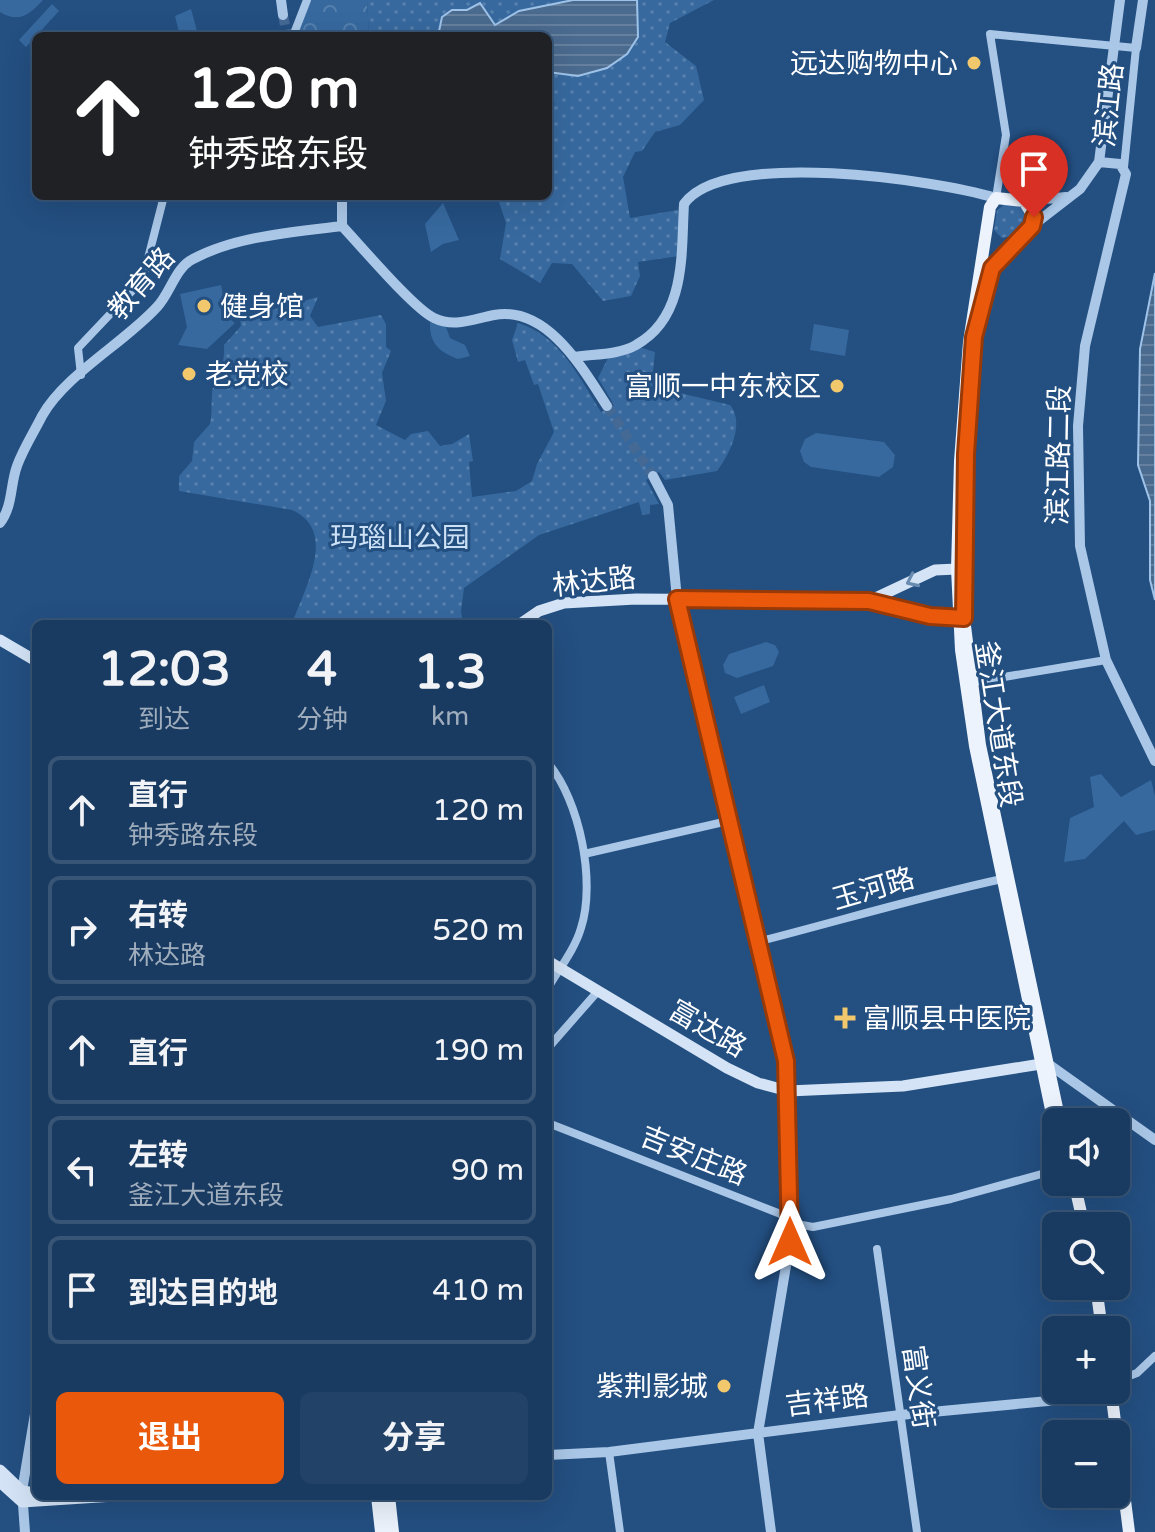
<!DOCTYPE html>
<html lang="zh">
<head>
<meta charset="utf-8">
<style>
	body { margin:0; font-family:"Varela Round","Noto Sans SC",sans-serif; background:#234267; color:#f1f3f6; height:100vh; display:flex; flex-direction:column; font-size:30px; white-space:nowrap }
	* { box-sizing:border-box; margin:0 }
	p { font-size:26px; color:#9fadbd }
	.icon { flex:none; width:44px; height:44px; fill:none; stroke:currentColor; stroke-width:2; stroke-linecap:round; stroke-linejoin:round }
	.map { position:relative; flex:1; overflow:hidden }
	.panel { position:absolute; left:32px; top:620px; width:520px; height:880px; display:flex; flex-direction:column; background:#1a3b61; border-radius:12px; box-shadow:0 8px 32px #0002,0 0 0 2px #385576 }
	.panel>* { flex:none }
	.hud { position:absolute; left:32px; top:32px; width:520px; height:168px; border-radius:12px; box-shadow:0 8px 32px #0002,0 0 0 2px #385576; background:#202124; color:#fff; overflow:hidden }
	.controls { position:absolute; left:1042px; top:1108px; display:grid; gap:16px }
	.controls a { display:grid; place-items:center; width:88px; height:88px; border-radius:12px; background:#1a3b61; box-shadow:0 8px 32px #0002,0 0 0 2px #385576; font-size:40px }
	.pin { position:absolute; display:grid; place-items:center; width:68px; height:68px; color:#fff; margin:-82px -34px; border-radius:50% 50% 50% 0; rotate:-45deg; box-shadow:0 0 8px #0007 }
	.pin .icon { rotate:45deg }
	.me { position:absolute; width:88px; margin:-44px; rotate:0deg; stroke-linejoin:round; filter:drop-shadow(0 0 6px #0008) }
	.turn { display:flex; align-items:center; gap:28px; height:168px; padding:0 24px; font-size:36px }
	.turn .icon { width:104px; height:104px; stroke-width:2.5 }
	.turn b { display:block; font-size:56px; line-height:68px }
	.eta { display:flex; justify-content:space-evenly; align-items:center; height:136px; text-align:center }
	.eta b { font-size:48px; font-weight:700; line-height:56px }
	.primary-button { display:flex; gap:16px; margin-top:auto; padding:16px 24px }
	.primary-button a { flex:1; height:92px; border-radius:12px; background:#ea580c; color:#fff; font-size:32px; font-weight:700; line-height:92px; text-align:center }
	.primary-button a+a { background:#234267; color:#f1f3f6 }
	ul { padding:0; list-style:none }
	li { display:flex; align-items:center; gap:24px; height:108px; margin:0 16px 12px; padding:0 8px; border:4px solid #385576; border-radius:12px }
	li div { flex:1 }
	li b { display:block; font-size:30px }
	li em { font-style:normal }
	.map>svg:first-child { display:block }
	.grass { fill:#37699f }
	.forest { fill:url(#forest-crowns) }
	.park { fill:url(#park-dots) }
	.water { fill:url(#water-rules); stroke:#9ec2e8; stroke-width:2 }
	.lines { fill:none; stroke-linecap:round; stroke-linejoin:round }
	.tertiary-tunnel { stroke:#446994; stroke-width:10; stroke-dasharray:10 5; stroke-linecap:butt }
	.minor { stroke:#aac7e7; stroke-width:8 }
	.tertiary { stroke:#aac7e7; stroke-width:10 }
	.secondary { stroke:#d4e4f6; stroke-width:11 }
	.primary { stroke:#ecf3fd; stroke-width:12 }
	.tertiary-bridge { stroke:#aac7e7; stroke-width:10 }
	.oneway { stroke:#6a8bb0 }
	.route-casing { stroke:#983908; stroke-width:20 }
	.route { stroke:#ea580c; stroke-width:14 }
	.poi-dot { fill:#f2c86d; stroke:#234f81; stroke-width:3 }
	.labels { text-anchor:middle; stroke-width:6; stroke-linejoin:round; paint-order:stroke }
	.poi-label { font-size:28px; fill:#fff; stroke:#234f81; text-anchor:end }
	.street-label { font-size:28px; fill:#fff; stroke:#234f81 }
	.park-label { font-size:28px; fill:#cde1f6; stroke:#234f81 }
</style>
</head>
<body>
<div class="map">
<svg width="1155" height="1532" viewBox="0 0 1155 1532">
	<defs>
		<pattern id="forest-crowns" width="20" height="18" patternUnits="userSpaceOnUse" patternTransform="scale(2)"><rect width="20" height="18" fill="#37699f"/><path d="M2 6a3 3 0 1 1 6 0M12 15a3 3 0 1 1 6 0" fill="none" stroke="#5580ad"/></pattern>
		<pattern id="park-dots" width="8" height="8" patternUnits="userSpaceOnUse" patternTransform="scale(2)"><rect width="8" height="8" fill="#37699f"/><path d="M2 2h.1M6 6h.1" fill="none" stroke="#5580ad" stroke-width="1.8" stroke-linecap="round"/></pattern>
		<pattern id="water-rules" width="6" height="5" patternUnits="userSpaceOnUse" patternTransform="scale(2)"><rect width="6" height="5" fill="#4a6a8e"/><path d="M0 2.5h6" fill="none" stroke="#65809f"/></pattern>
	</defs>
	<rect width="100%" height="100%" fill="#234f81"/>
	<path class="grass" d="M0,0H43C30,14 19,24 0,12Z
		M52,4L59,11L26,47L19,40Z
		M191,9L197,31L191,36H180L175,16Z
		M443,203L459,240L443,244L431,252L425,224Z
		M221,285L228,318L235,323L207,349L178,345L187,327L180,294Z
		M430,322L446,327L450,338L465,345L470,356L458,359C439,352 429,343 430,322Z
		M814,324L849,330L845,356L810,350Z
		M816,433L884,442L895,455L893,467L879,477L811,467L804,462L800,451L805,439Z
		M766,642L775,645L779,652L773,666L737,678L725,673L723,665L729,654Z
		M764,685L770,702L741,714L734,697Z
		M1101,774L1121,797L1151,780L1155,796V830L1136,835L1124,821L1085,859L1064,862L1070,818L1094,807L1090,777Z"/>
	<path class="forest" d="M311,0H367L369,36H297Z"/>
	<path class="park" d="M367,0H573L519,11L495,26L461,9L442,17L438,36H369Z
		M637,0H714L670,23L665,42L696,66L704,100L680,125L655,132L642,151L635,152L623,177L630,218L678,210L679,256L638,262L640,276L631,296L603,301L572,264L552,263L540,283L500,259L506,223L497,196H548V113L555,104L548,95V72L578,75L607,68L627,54L638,37Z
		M1007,203L1022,206L1027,220L1014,235L1002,238L994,230L997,210Z
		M318,297L310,316L318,327L381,315L386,324V347L391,351L382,373L386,401L376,425L405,440L411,434L428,431L440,446L452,444L469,434L473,461L469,462L472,497L516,491L532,481L537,464L554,432L538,384L534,385L525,360L518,362L512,340L518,323C560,336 579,377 601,412L614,405L598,378L608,358L642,348L655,352L652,381L659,388L730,405C745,423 730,454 717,471L665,480L659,472L646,480L659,504L650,505V514L642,515L639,502L539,535L464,588L461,611L463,624H292C304,589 339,531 292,510L179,491V476L192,461L194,442L210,424C213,411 210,395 214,383C220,367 225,365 224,345L241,326L240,319Z"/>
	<path class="water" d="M573,0H637L638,37L627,54L607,68L578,76L548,72V36H438L442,17L452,10H467L480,3L495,25L519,11Z
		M1155,273V600L1150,580V501L1138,465L1140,349Z"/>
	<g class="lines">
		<path class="tertiary-tunnel" d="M283,15L287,36
			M607,406L653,476"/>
		<path class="minor" d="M293,36L307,0
			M996,198L1006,135L990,34L1136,48L1124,167
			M81,375L78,348L133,290L145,270L164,196
			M968,683L1106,660
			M548,763C580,801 596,882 581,928C575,949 559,969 548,988
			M584,854L728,821
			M757,942C839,921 919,897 1002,879
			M548,1048L598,991
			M548,1123L778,1213L802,1225L813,1227L951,1199L1056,1170
			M877,1249L917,1532
			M1116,1381L1137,1373L1155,1356
			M609,1452L620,1532"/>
		<path class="tertiary" d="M281,0L283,15
			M1136,48L1143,0
			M1099,162L1120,164L1126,174L1085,346L1078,426L1080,546L1106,660L1155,761
			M342,196V226
			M1024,201L1066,197
			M342,226C361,246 414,309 434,318C454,328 473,319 494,315C547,305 583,369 607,406
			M1032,226L1080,189L1099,162L1120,0
			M575,357C594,354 619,355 636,345C687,317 681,252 684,204C724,148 936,180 996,198
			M653,476L668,505L677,599L786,1061L789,1118
			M0,523C13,506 10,485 17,466C23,449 34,432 42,416C65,375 124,343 157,307C171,292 175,268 193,259C236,236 295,232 342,226
			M1047,1063L1155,1140
			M548,1455L609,1452L900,1415L1112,1395
			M25,1532L22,1491L36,1408
			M771,1532L758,1433L790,1242"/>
		<path class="secondary" d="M869,601L935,570L957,569
			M520,624L539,611L564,603L636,599L869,601L930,616L964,618
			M0,640L36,661
			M548,961L727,1068L758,1083L788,1091L903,1086L1047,1063
			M0,1470L22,1491L36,1493
			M0,1482L22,1502L114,1496"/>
		<path class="primary" d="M1056,1133L975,746L961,650L957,569L960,461L969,342L990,207L996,198L1024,201L1034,217L1032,226L992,268L974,337L966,454L964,618L980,745L1060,1122
			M1074,1182L1084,1226
			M1096,1286L1102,1330
			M1111,1390L1129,1532
			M377,1496L381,1532
			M389,1496L393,1532"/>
		<path class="tertiary-bridge" d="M789,1118L790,1242"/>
	</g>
	<defs><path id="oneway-chevron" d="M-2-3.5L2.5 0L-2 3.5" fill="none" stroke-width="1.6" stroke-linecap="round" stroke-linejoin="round" transform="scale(2)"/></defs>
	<use class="oneway" href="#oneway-chevron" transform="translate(912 581) rotate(155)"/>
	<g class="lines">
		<defs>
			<path id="route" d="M790,1242L786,1061L677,599L869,601L930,616L964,618L966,454L974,337L992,268L1032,226L1034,217"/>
		</defs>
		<use href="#route" class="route-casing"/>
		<use href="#route" class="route"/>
	</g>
	<g class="poi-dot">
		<circle cx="974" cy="63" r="8"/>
		<circle cx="204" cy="306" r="8"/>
		<circle cx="189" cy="374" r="8"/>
		<circle cx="837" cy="386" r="8"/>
		<path d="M841 1006h8v8h8v8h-8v8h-8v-8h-8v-8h8z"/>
		<circle cx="724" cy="1386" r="8"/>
	</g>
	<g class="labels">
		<g class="poi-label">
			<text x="958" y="73">远达购物中心</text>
			<text x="220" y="316" text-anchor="start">健身馆</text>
			<text x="205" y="384" text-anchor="start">老党校</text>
			<text x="821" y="396">富顺一中东校区</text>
			<text x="863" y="1028" text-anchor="start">富顺县中医院</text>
			<text x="708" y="1396">紫荆影城</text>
		</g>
		<g class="street-label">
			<text transform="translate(1108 105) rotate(-84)" y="10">滨江路</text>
			<text transform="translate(141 283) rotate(-49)" y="10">教育路</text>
			<text transform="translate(1058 455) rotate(-89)" y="10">滨江路二段</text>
			<text transform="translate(594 581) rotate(-6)" y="10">林达路</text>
			<text transform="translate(999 724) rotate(81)" y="10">釜江大道东段</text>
			<text transform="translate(873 888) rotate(-16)" y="10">玉河路</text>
			<text transform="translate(708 1028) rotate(30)" y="10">富达路</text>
			<text transform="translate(694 1155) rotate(22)" y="10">吉安庄路</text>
			<text transform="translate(919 1387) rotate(82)" y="10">富义街</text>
			<text transform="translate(827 1400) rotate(-7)" y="10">吉祥路</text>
		</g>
		<g class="park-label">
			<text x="400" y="547">玛瑙山公园</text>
		</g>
	</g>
</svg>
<div class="controls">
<a><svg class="icon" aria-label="sound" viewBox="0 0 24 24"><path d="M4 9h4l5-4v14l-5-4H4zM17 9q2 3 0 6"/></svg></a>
<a><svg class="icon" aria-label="search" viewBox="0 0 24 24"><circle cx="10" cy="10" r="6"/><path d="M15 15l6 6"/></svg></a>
<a>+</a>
<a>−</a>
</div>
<div class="pin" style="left:1034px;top:217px;background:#d93025"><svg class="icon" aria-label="arrive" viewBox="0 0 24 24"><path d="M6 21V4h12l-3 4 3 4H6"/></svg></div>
<svg class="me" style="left:790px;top:1242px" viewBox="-20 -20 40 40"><path d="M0-17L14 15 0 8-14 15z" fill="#ea580c" stroke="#fff" stroke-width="4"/></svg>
<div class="hud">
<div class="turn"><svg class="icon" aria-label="ahead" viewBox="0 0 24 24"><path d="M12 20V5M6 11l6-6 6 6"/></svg><div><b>120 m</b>钟秀路东段</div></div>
</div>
<section class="panel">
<div class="eta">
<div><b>12:03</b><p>到达</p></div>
<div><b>4</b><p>分钟</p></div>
<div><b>1.3</b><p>km</p></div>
</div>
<ul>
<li><svg class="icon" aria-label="ahead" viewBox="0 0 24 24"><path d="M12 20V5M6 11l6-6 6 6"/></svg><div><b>直行</b><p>钟秀路东段</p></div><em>120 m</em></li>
<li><svg class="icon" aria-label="right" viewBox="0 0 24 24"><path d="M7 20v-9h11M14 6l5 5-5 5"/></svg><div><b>右转</b><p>林达路</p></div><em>520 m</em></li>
<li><svg class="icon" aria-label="ahead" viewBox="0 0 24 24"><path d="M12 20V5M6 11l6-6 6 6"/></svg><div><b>直行</b></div><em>190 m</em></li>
<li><svg class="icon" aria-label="left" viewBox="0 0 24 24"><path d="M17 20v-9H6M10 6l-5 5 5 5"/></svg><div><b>左转</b><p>釜江大道东段</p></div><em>90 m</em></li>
<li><svg class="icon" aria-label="arrive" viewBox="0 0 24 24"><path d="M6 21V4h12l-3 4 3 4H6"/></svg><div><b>到达目的地</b></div><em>410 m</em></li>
</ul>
<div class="primary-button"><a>退出</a><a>分享</a></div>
</section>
</div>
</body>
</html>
